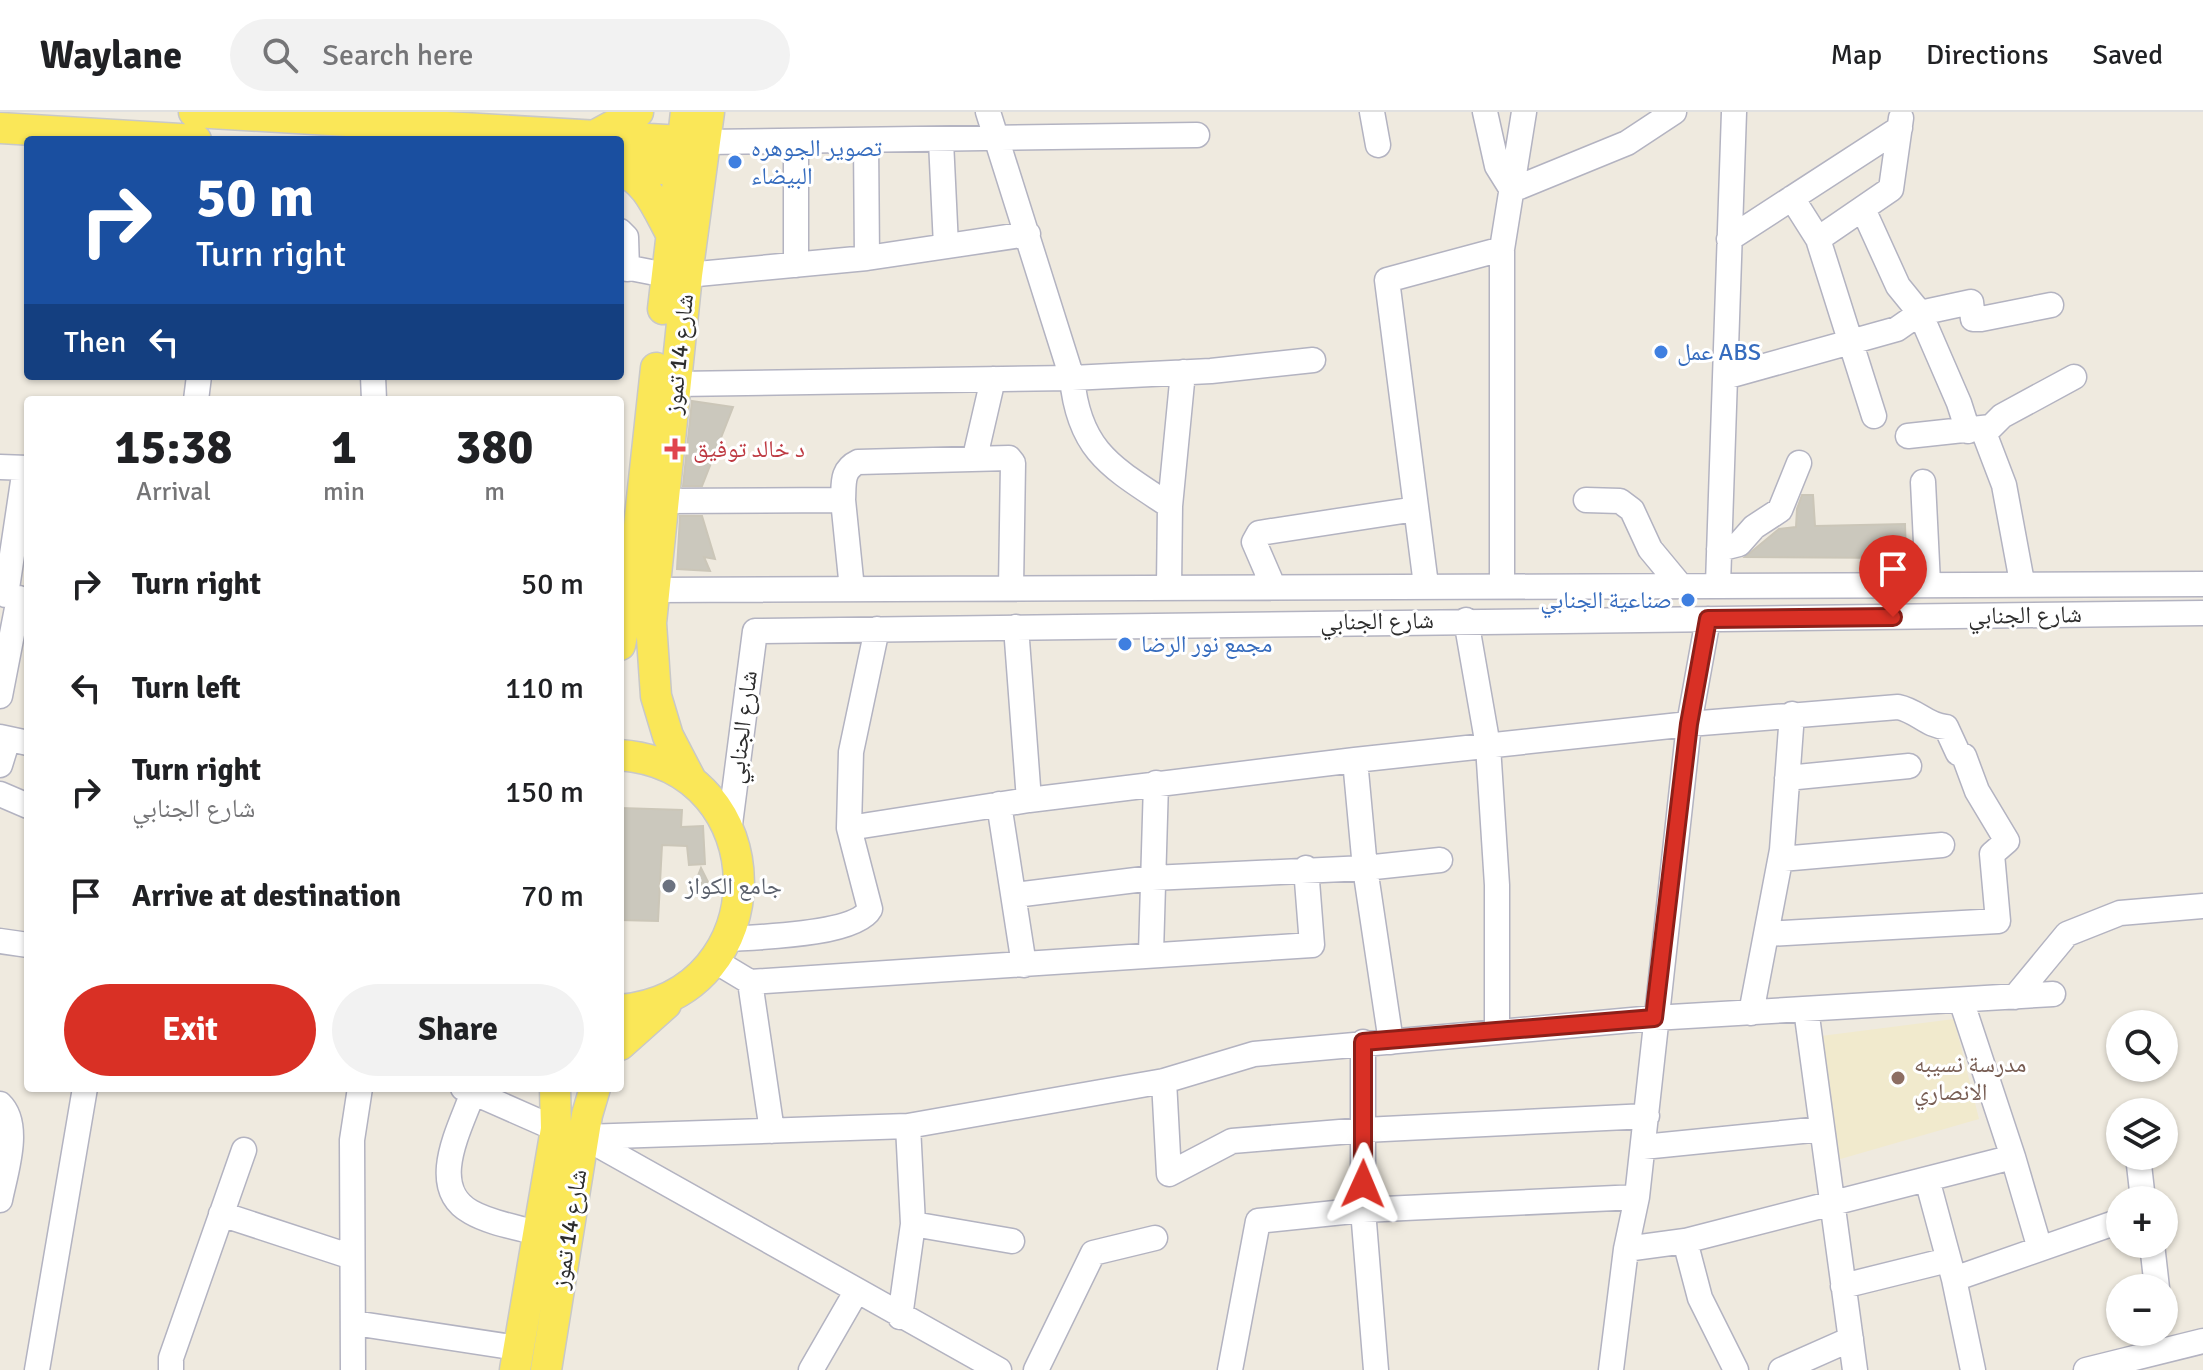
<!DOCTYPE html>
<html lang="en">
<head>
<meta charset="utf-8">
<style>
	body { margin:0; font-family:Signika,"Noto Naskh Arabic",sans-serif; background:#f2f2f2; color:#202124; height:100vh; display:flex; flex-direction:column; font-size:30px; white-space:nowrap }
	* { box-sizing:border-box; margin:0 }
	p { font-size:26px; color:#757577 }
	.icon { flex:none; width:44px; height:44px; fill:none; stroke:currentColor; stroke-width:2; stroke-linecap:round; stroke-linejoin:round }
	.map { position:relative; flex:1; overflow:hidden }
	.sheet { position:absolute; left:24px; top:284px; width:600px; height:696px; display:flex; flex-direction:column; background:#fff; border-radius:8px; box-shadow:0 2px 6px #0004 }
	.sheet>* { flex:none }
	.top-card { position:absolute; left:24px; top:24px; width:600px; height:244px; border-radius:8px; box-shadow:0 2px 6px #0004; background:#1a4fa0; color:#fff; overflow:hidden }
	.tools { position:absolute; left:2106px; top:898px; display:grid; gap:16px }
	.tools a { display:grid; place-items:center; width:72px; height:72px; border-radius:50%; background:#fff; box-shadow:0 2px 6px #0004; font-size:40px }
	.pin { position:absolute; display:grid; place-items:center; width:68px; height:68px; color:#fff; margin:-82px -34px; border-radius:50% 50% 50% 0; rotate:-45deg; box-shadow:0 0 8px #0007 }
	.pin .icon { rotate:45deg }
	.me { position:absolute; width:88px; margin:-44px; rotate:1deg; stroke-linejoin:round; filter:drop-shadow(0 0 6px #0008) }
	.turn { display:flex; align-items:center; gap:28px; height:168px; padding:0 40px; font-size:36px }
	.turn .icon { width:104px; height:104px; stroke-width:2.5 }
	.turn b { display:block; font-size:56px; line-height:68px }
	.then { display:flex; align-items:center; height:76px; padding:0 40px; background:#0003; gap:16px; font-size:30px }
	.eta { display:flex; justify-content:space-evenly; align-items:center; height:136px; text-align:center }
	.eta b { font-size:48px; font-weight:700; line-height:56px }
	.action { display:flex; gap:16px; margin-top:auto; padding:16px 40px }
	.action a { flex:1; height:92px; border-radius:48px; background:#d93025; color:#fff; font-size:32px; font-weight:700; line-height:92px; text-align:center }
	.action a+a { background:#f2f2f2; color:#202124 }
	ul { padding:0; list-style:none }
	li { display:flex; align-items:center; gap:24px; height:104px; padding:0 40px }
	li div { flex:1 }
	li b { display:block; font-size:30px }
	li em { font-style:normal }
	header { display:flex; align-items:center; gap:48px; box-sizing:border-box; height:112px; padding:0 40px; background:#fff; border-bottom:2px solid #e0e0e0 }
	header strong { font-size:38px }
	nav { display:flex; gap:44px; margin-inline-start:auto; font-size:28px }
	.search { width:560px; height:72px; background:#f2f2f2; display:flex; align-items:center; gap:20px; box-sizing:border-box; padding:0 28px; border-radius:44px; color:#757577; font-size:30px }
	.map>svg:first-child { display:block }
	.education { fill:#f1eacd }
	.building { fill:#cbc8bd; stroke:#cbc6b8; stroke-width:2 }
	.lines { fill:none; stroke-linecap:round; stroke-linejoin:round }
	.minor-casing { stroke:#b3b3c1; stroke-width:27 }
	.major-casing { stroke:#c8c8c8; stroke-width:33 }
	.minor { stroke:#fff; stroke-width:24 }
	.major { stroke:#fae758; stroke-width:30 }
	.route-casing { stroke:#8d1f18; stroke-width:20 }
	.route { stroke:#d93025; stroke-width:14 }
	.shop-dot { fill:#3f7fe0; stroke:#fff; stroke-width:3 }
	.health-dot { fill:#e0444e; stroke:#fff; stroke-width:3 }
	.worship-dot { fill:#6b7280; stroke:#fff; stroke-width:3 }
	.education-dot { fill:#8d6e63; stroke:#fff; stroke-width:3 }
	.labels { text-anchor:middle; stroke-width:6; stroke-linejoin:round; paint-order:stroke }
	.shop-label { font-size:24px; fill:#366cbe; stroke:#fff; text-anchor:start }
	.street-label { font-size:24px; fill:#2d2d2d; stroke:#fff }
	.health-label { font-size:24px; fill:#be3a42; stroke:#fff; text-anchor:start }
	.worship-label { font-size:24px; fill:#5b616d; stroke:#fff; text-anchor:start }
	.education-label { font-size:24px; fill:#785e54; stroke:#fff; text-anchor:start }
</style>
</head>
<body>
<header>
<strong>Waylane</strong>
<div class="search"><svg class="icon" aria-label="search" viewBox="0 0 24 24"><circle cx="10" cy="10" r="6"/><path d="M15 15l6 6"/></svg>Search here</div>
<nav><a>Map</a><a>Directions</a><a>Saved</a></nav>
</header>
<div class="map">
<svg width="2203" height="1258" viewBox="0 0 2203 1258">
	<rect width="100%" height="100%" fill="#efeadf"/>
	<path class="education" d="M1954,907L1979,1007L1837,1048L1821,924Z"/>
	<path class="building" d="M692,289L733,295L702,374H683Z
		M1802,383H1813L1815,414L1905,412L1906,446L1745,445L1779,417L1796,415L1797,397Z
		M680,404H702L715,447L704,445L710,459L677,457Z
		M620,696L682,698L681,715L703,714L705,752L689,753L687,734L662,733L658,809L620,808Z
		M701,756L710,774L701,782L694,774Z"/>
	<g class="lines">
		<defs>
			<path id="minor" d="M988,0L1072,266C1079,340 1113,356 1170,394
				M1372,0L1378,33
				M1485,0L1497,54L1512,78L1627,31L1674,0
				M866,29L867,146
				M941,29L946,134
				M705,30L1197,23
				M796,30V153
				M1792,86L1818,127L1874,304
				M1863,97L1898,174L1920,201L1959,291L1968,319
				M620,119L626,125L627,157
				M1729,127L1900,16
				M1818,127L1891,77L1901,6
				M620,154L666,163
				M687,163L867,146L1028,122
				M373,264L374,288
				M1725,265L1897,217L1920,201L1971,190L1973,207H1981L2051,193
				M676,272L1072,266L1211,259L1313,248
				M196,288L199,264
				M1983,318L2004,373L2022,470
				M1908,324L1991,315L2002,304L2074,265
				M975,345L993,267
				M0,355L28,356
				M1923,370L1928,471
				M843,388C844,372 841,358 858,350L1009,346L1013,351L1011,476
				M1586,388L1620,389L1632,398L1650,437L1679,472
				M663,389L843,388L852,477
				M1719,437L1739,432L1754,415L1780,398L1799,351
				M1718,472L1734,0
				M1426,473L1387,168L1502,137
				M1502,473V137L1524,0
				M1273,474L1254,430L1259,421L1416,397
				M1169,475L1170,394L1183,260
				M654,478L2203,472
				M6,483L25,356
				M1466,508L1488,634L1497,773V919
				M1016,515L1029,688
				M0,584L19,486
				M0,625L28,631
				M1355,648L1365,756L1391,930
				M0,653L8,627
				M1787,666L1909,654
				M0,682L28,694
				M999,692L1024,853
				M849,716L1029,688L1355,648L1689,612L1898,595C1918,599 1927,614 1946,615L1958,641L1964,644L1977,679L2007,729L1992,742L1998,809L1767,822
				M729,720L755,519L2203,501
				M1781,747L1942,733
				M1015,783L1152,766L1365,756L1440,748
				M729,827C758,825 856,823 870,797L849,716L851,640L877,517
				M0,829L28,833
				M1151,841L1156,671
				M715,849L750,870L1312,833L1306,756
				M750,870L772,1019
				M2015,885L2067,822L2120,801L2203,794
				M1961,888L2013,1045L2040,1137
				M1806,897L1855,1258
				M1751,901L1782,738L1792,602
				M1363,930V1098L1376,1258
				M1164,969L1169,1062L1232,1029L1364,1018L1647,1004
				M463,976L556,1017
				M473,980C461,1015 426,1075 471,1100C490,1111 516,1115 537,1121
				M0,992C22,1013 5,1062 0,1088
				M584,1025L908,1014L1164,969L1254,942L1654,906L2053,882
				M584,1025L999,1258
				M1643,1035L1822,1017
				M2138,1044L2143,1088
				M1927,1067L1954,1167L1973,1258
				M221,1102L352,1145
				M913,1112L1012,1129
				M1685,1129L1700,1186L1736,1258
				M2152,1132L2157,1176
				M1626,1137L1685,1129L2013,1045
				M1954,1167L2120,1109
				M1843,1174L1948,1148
				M900,1205L913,1112L908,1014
				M354,1211L518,1236
				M37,1258L85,976
				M171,1258V1246L244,1038
				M353,1258L352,1028L360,976
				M811,1258L856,1180
				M1036,1258L1093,1141L1155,1126
				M1230,1258L1258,1109L1363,1098L1637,1085
				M1611,1258L1626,1137L1637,1085L1689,612L1708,507
				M1781,1258L1851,1227
				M2086,1258L2203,1229"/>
			<path id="major" d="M194,0L699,30
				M0,16L196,28
				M594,24L638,0
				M620,54L694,59
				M620,59C645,66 657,96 669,118
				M663,197L686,0
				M620,533L633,470L656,256
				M620,643C777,655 780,883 620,898
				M691,668L668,624L656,584L651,511L687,163L709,0
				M620,933L666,892
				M515,1258L556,1017L555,976
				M546,1258L587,1003L595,976"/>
		</defs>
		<use href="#minor" class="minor-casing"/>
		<use href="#major" class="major-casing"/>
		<use href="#minor" class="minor"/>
		<use href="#major" class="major"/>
	</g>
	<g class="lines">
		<defs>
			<path id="route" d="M1363,1072V930L1654,906L1689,612L1708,507L1893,505"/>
		</defs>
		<use href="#route" class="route-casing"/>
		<use href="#route" class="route"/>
	</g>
	<g class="shop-dot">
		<circle cx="735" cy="50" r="8"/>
		<circle cx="1661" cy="240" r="8"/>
		<circle cx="1688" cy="488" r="8"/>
		<circle cx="1125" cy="532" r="8"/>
	</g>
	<path class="health-dot" d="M671 325h8v8h8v8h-8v8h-8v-8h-8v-8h8z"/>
	<circle class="worship-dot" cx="669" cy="774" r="8"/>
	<circle class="education-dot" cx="1898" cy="966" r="8"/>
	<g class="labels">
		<g class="shop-label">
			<text x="751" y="44">تصوير الجوهره<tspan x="751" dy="28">البيضاء</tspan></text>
			<text x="1677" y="248">عمل ABS</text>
			<text x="1672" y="496" text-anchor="end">صناعية الجنابي</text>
			<text x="1141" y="540">مجمع نور الرضا</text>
		</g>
		<g class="street-label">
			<text transform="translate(679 242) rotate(-84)" y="8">شارع 14 تموز</text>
			<text transform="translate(2025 503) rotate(-1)" y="8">شارع الجنابي</text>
			<text transform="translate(1377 509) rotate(-1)" y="8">شارع الجنابي</text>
			<text transform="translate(742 615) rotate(-83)" y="8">شارع الجنابي</text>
			<text transform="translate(569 1117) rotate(-81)" y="8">شارع 14 تموز</text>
		</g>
		<g class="health-label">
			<text x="693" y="345">د خالد توفيق</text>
		</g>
		<g class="worship-label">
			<text x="685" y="782">جامع الكواز</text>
		</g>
		<g class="education-label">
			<text x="1914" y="960">مدرسة نسيبه<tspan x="1914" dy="28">الانصاري</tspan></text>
		</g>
	</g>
</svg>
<div class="tools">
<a><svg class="icon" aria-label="search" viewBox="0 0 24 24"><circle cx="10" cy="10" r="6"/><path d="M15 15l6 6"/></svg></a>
<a><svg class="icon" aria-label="layers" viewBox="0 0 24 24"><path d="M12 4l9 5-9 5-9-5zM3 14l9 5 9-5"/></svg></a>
<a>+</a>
<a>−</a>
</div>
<div class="pin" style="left:1893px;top:505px;background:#d93025"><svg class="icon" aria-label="arrive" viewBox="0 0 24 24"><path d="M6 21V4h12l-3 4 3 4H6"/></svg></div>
<svg class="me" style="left:1363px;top:1072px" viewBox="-20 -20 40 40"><path d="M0-17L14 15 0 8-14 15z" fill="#d93025" stroke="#fff" stroke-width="4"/></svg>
<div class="top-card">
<div class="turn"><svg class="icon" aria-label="right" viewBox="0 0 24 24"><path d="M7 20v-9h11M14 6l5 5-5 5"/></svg><div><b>50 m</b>Turn right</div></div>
<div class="then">Then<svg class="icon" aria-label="left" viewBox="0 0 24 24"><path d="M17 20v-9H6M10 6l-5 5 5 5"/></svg></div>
</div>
<section class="sheet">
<div class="eta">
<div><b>15:38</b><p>Arrival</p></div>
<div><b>1</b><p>min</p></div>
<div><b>380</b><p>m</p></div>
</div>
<ul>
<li><svg class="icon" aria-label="right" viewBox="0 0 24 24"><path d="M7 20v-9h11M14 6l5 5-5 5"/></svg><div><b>Turn right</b></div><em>50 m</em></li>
<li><svg class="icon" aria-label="left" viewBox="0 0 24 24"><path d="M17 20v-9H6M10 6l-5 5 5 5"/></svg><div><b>Turn left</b></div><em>110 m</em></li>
<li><svg class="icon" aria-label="right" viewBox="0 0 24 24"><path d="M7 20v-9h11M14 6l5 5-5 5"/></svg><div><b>Turn right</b><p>شارع الجنابي</p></div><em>150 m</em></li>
<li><svg class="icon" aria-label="arrive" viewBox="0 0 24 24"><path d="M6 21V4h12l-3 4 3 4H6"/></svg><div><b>Arrive at destination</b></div><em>70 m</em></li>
</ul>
<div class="action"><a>Exit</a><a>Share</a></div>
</section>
</div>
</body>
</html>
